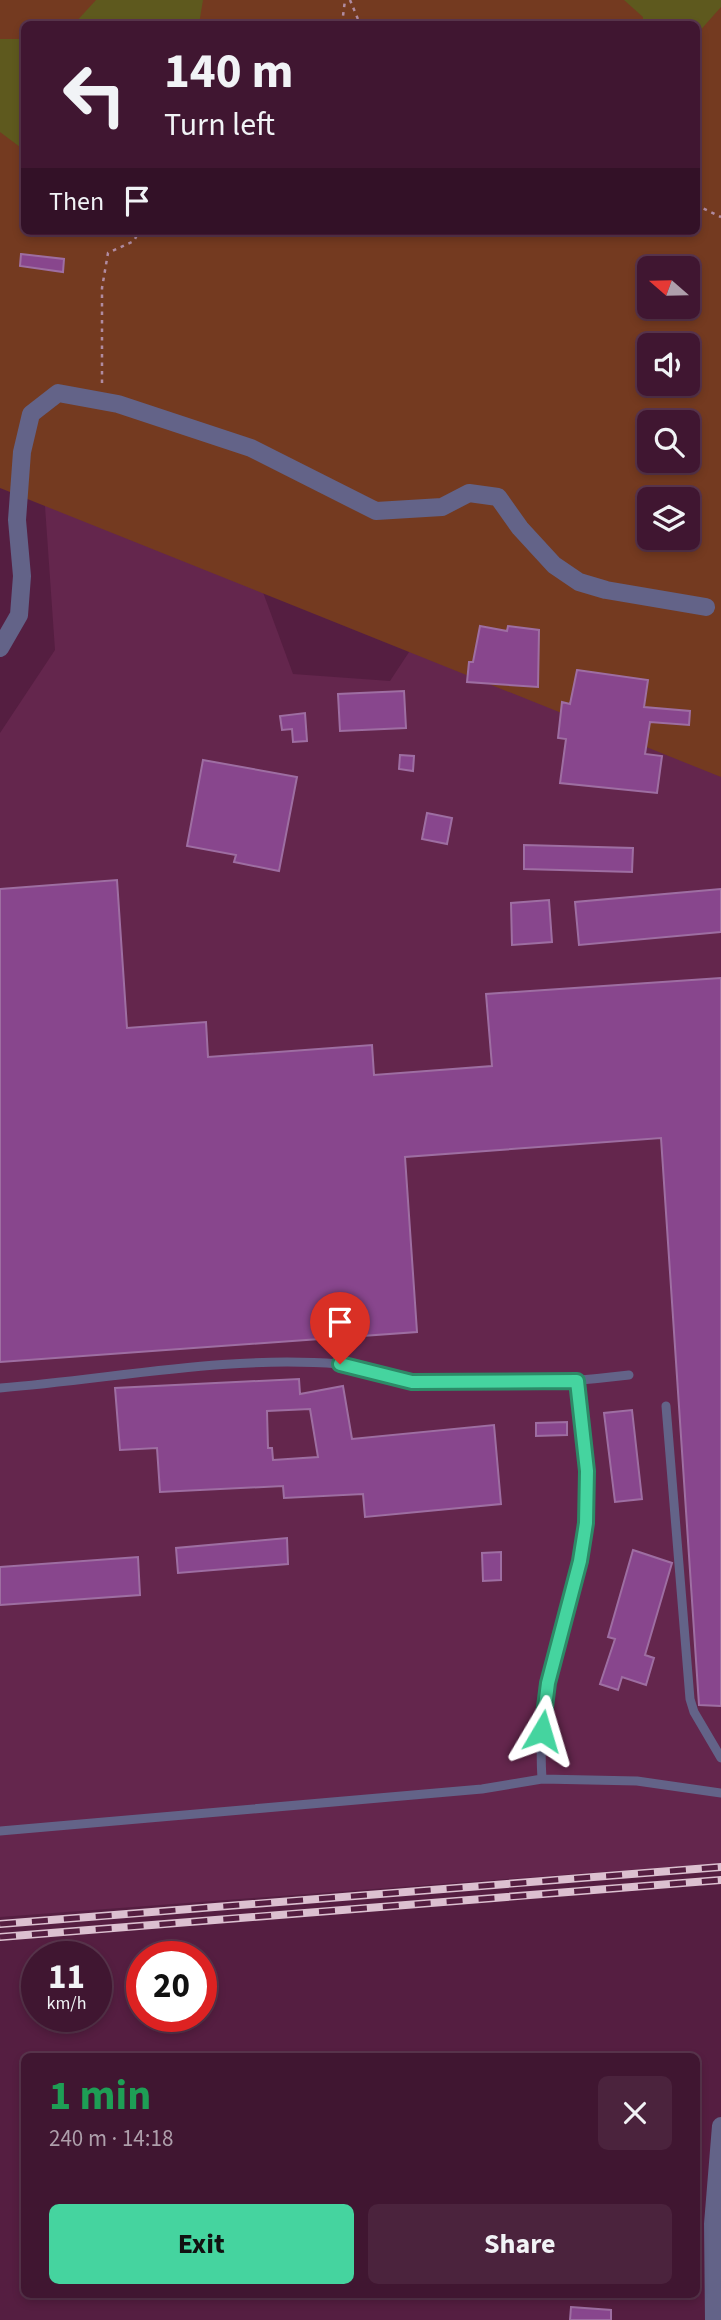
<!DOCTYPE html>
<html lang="en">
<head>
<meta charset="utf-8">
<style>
	body { margin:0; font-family:"Source Sans 3",sans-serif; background:#4b233d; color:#f1f3f6; height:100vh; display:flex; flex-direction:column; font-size:26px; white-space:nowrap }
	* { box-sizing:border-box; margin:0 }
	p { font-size:23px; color:#ae9fab }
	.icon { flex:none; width:38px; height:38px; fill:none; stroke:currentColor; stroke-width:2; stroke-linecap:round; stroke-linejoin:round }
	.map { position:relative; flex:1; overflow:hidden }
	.panel { position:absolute; left:21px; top:2053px; width:679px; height:245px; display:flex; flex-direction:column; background:#401631; border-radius:10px; box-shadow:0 4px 10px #0003,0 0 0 2px #59354d }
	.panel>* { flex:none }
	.guide { position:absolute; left:21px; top:21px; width:679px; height:214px; border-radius:10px; box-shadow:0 4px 10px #0003,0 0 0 2px #59354d; background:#401631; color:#f1f3f6; overflow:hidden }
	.needle { width:46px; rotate:290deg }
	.controls { position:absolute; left:637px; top:256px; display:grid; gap:14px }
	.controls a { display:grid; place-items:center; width:63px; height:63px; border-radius:10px; background:#401631; box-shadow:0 4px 10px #0003,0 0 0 2px #59354d; font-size:35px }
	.speed { position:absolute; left:21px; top:1941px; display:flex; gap:14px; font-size:35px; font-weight:700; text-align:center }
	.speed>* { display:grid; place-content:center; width:91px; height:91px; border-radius:50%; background:#401631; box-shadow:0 4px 10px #0003,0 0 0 2px #59354d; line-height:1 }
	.speed small { font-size:18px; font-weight:400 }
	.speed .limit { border:10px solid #d22; background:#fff; color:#111 }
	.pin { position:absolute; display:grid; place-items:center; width:60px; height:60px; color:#fff; margin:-72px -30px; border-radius:50% 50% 50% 0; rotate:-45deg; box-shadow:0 0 7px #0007 }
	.pin .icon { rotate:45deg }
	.me { position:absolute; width:77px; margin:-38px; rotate:7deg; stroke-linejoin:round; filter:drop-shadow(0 0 5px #0008) }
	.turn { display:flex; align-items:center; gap:24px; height:147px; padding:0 28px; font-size:32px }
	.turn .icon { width:91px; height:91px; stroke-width:2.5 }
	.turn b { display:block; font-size:49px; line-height:60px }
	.then { display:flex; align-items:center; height:66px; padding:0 28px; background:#0003; gap:14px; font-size:26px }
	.round { display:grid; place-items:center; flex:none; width:74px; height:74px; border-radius:10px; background:#4b233d }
	.overview { display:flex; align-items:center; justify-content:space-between; height:119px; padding:0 28px }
	h1 { font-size:42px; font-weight:700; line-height:52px; color:#1e9e55 }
	.cta { display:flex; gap:14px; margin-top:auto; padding:14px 28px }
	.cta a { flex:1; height:80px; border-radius:10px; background:#45d49f; color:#111; font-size:28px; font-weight:700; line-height:80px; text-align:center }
	.cta a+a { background:#4b233d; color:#f1f3f6 }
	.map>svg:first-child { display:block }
	.built { fill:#64264d }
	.green { fill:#743a20; fill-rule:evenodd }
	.water { fill:#5e591e }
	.building { fill:#88468d; stroke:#9e6ea2; stroke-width:2; fill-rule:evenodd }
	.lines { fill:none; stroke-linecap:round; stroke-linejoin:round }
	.path { stroke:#b08ba1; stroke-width:2.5; stroke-dasharray:3.5 5; stroke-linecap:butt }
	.service { stroke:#636388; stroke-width:9 }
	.minor { stroke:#636388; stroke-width:18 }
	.rail-casing { stroke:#dcc0d0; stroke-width:8 }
	.rail { stroke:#551e41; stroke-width:5; stroke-dasharray:16; stroke-linecap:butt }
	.route-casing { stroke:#2d8a67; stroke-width:18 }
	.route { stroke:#45d49f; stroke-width:12 }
</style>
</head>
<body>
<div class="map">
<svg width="721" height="2320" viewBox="0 0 721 2320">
	<rect width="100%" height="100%" fill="#551e41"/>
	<path class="built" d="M42,463L228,497L293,674L390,681L502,511L649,537H721V1863L0,1917V733L55,650Z"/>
	<path class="green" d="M0,0H721V777L0,488ZM24,24H696V231H24ZM649,268H688V306H649ZM649,345H688V383H649ZM649,422H688V460H649ZM649,499H688V537H649Z"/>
	<path class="water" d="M96,0H203L199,24H74Z
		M624,0H721V7L697,34L696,24H643V17Z
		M0,39H24V150L0,132Z"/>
	<path class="building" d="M21,254L64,259L63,272L20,266Z
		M480,626L507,631L508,626L539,630L538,687L467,682L469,662H473Z
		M577,670L648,680L644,707L690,711L689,725L650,722L645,754L662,756L657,793L560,783L566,739L558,738L562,702L570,704Z
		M404,691L406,728L340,731L338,694Z
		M305,713L307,741L293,742L292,729L282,730L280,716Z
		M400,755L414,756L413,771L399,769Z
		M203,760L297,777L279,871L234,862L236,855L187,846Z
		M427,813L452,818L447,844L422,839Z
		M524,845L633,848L632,872L524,869Z
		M117,880L127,1028L206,1022L208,1057L372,1045L374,1075L492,1066L486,994L721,978V1706L699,1705L661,1138L405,1157L417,1332L0,1362V889Z
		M721,889V932L579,945L575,902Z
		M549,900L552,942L512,945L511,903Z
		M299,1379L300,1394L343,1386L352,1439L494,1425L501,1504L365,1517L363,1494L284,1498L283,1486L160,1492L157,1448L120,1450L115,1388ZM310,1409L318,1457L273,1460L272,1448H268L267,1411Z
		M632,1410L642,1499L615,1502L604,1413Z
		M567,1422V1435L536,1436V1423Z
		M287,1538L288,1564L178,1573L176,1548Z
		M633,1550L672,1563L645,1655L654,1658L646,1685L622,1677L618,1690L600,1684L615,1639L608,1637Z
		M501,1552V1580L483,1581L482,1553Z
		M138,1557L140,1595L0,1605V1567Z
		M571,2307L611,2310V2320H570Z"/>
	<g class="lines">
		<path class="path" d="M350,0L360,24
			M342,24L345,0
			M696,205L721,217
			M102,383V288L108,253L134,241L139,231"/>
		<path class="service" d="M0,1388C113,1379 226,1355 339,1364C365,1366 386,1379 411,1382C479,1389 562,1383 629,1375
			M666,1406L690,1699L694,1712L721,1758
			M542,1779C539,1733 545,1685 558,1641C566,1613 576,1586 581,1558C590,1498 584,1441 577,1381
			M0,1831L482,1789L542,1779L637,1781L721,1793"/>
		<path class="minor" d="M0,648L19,615L22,576L17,520L22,452L31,414L58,393L118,404L251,448L376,511L442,507L469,493L498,497L520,528L554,565L579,582L606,590L706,607
			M714,2320L713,2224L721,2126"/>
		<defs>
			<path id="rail" d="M0,1924L721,1867
				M0,1937L721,1880"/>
		</defs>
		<use href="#rail" class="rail-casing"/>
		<use href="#rail" class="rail"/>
	</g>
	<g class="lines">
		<defs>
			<path id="route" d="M340,1364L412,1382L577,1381L587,1471L586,1523L580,1561L548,1683L542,1731"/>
		</defs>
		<use href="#route" class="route-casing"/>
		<use href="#route" class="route"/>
	</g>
</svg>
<div class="controls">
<a><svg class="needle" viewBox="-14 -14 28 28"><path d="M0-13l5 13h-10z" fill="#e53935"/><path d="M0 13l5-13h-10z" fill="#ae9fab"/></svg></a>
<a><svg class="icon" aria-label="sound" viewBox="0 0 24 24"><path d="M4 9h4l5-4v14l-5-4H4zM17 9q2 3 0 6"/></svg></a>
<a><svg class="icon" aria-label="search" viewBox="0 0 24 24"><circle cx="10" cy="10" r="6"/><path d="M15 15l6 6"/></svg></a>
<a><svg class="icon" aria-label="layers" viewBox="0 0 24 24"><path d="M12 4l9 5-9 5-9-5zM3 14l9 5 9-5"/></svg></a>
</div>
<div class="speed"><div>11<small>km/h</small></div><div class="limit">20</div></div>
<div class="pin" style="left:340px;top:1364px;background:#d93025"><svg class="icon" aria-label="arrive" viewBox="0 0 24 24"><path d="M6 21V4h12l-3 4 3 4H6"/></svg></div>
<svg class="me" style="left:542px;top:1731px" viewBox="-20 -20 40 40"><path d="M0-17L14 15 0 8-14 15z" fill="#45d49f" stroke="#fff" stroke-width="4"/></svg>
<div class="guide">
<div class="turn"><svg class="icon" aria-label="left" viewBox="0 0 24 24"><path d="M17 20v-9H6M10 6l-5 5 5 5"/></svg><div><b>140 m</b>Turn left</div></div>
<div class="then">Then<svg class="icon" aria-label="arrive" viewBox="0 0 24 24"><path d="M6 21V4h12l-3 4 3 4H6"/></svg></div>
</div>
<section class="panel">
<div class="overview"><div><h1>1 min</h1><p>240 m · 14:18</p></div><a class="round"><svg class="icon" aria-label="close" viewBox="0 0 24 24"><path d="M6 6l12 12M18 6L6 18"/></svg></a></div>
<div class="cta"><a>Exit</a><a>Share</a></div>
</section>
</div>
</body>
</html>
